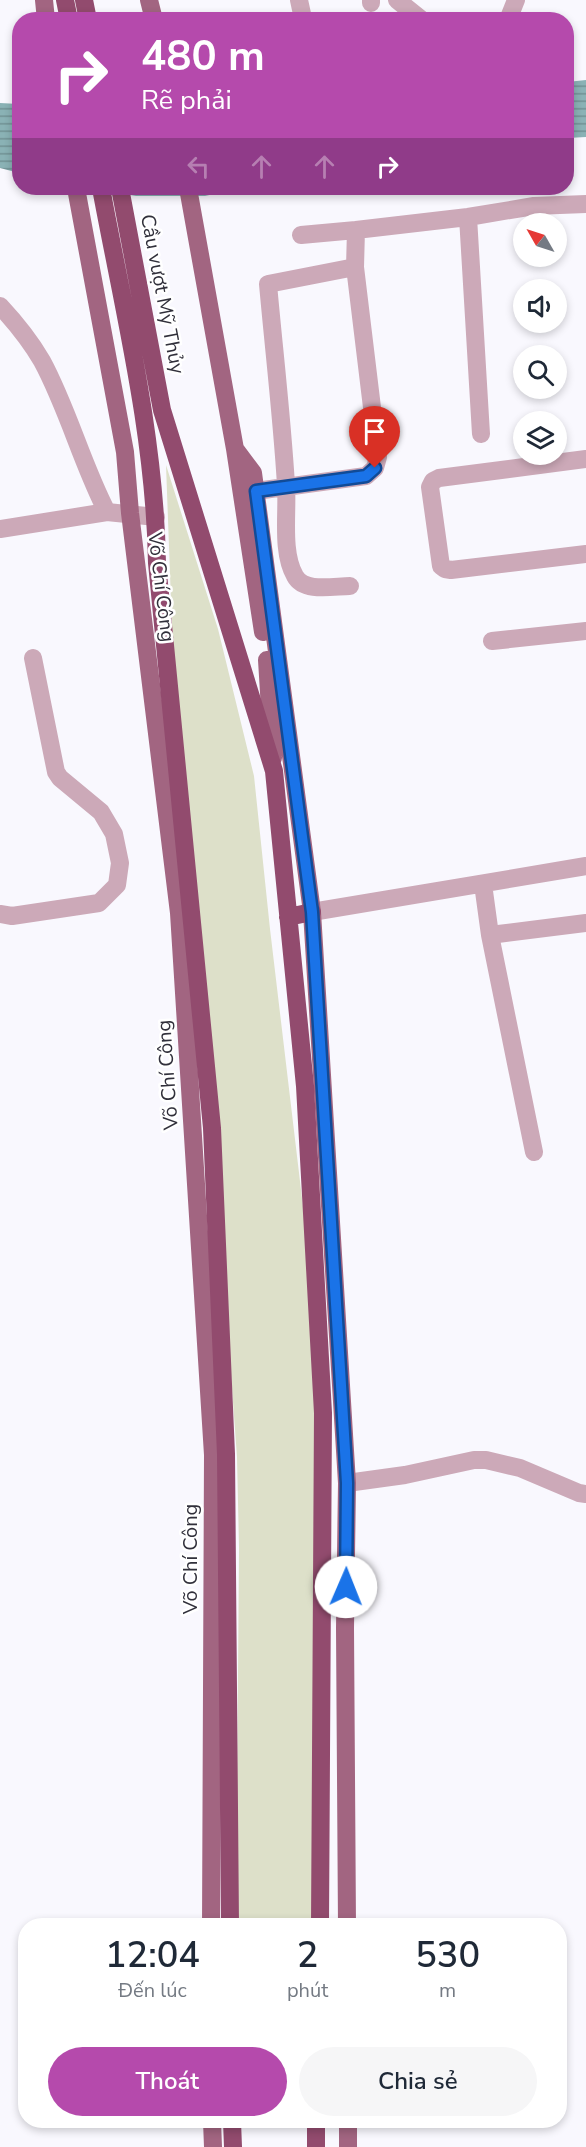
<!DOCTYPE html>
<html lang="vi">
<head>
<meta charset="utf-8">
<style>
	body { margin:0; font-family:"Nunito Sans",sans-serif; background:#f6f6f7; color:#1f2937; height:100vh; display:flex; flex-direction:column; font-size:22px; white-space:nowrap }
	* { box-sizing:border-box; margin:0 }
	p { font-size:20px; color:#747a83 }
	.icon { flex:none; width:33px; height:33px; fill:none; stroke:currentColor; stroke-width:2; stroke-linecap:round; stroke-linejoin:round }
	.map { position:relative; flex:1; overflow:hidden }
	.panel { position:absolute; left:18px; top:1918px; width:549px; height:210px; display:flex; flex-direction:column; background:#fff; border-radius:24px; box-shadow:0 3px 9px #0003 }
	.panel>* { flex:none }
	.top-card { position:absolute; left:12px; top:12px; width:562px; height:183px; border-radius:24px; box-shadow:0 3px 9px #0003; background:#b54aac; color:#fff; overflow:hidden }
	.needle { width:39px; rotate:309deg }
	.buttons { position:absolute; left:513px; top:213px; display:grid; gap:12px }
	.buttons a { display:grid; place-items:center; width:54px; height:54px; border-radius:50%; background:#fff; box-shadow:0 3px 9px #0003; font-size:30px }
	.pin { position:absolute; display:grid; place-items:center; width:51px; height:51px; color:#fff; margin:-62px -26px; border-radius:50% 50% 50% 0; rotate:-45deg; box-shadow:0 0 6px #0007 }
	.pin .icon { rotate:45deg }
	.me { position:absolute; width:66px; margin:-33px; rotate:1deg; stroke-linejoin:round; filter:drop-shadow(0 0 4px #0008) }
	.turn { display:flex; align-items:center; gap:21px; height:126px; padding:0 30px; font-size:27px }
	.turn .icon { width:78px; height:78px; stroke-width:2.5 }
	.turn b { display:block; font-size:42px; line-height:51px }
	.lanes { display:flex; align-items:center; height:57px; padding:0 30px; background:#0003; justify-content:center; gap:30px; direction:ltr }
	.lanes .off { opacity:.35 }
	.eta { display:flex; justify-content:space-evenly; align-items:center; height:102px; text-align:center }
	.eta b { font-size:36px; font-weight:600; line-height:42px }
	.cta { display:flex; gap:12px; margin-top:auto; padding:12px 30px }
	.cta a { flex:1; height:69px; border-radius:36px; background:#b54aac; color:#fff; font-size:24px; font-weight:600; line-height:69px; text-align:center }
	.cta a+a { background:#f6f6f7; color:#1f2937 }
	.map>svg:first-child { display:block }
	.grass { fill:#dde0c9 }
	.water { fill:url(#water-rules) }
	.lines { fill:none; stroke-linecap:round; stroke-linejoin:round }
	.minor { stroke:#cca9b8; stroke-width:18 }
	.major { stroke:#a26581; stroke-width:18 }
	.highway { stroke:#924b6e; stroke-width:18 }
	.route-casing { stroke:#114b97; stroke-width:15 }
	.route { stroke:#1a73e8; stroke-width:10 }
	.labels { text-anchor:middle; stroke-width:5; stroke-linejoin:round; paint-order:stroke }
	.street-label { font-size:20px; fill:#31303b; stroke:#fff }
</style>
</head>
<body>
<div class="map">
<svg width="586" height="2147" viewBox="0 0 586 2147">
	<defs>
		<pattern id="water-rules" width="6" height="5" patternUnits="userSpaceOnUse" patternTransform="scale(1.5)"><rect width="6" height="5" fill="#8ab2b5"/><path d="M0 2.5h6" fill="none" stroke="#719194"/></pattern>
	</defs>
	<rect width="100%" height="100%" fill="#f9f8fe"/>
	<path class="grass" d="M166,465L218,629L254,776L270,929L307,1240L317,1447L312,1926H236L239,1548L237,1457L198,921L174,683Z"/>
	<path class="water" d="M586,80V137L567,138V82Z
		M0,103L19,104V173L0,168Z
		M90,188H241L205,196H136Z"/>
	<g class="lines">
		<path class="minor" d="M299,0L302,14L300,20
			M397,0L422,20
			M371,3V0
			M508,20L516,0
			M468,217L481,434
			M301,235L356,230
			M0,306C14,321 32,344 42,361C68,409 82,464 107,512
			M586,459L439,478L433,481L430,487L441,566L445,569L451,570L586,554
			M256,491L366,476L375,468L378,457L355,267
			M0,529L107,512L156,517
			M350,586C334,586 304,593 295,576C281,552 288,512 286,485C282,418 274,351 268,284L355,267L356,230L468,217L534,206L586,204
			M492,641L586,631
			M483,884L490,935L534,1152
			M312,912L586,866
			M0,914L12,916L99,903L117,885L120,863L114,834L101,812L60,778L56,772L33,658
			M490,935L586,923
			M347,1483L405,1475L474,1460H486L520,1468L579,1493L586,1494"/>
		<path class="major" d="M44,0L46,20
			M149,0L154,20
			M76,188L125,452L130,513L179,913L213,1455L211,1926
			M188,188L235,449L263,632
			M235,449L253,473L312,912L347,1483L345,1628L347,1926
			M267,660L273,758
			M212,2121L213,2147
			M348,2121V2147"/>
		<path class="highway" d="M65,0L69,20
			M84,0L88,20
			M101,188C124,312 155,436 157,563L212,1128L226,1454L230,1926
			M120,188L162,410L274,771L305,1086L323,1413L320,1926
			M288,917L312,912
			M232,2121L233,2147
			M316,2121V2147"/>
	</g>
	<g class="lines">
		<defs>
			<path id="route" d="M346,1587L347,1483L312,912L256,491L366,476L375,468"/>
		</defs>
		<use href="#route" class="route-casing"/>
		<use href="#route" class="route"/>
	</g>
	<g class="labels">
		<g class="street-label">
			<text transform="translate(163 294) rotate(79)" y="7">Cầu vượt Mỹ Thủy</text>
			<text transform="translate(162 587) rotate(83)" y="7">Võ Chí Công</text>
			<text transform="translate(167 1075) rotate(-94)" y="7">Võ Chí Công</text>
			<text transform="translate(190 1559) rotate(-90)" y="7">Võ Chí Công</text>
		</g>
	</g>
</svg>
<div class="buttons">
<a><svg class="needle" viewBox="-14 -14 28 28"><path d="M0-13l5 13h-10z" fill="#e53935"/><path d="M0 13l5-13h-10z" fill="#747a83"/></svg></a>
<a><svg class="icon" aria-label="sound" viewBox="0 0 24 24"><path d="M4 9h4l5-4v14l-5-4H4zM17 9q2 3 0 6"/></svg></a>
<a><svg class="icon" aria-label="search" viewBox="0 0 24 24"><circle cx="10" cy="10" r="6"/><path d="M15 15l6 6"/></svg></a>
<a><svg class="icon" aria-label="layers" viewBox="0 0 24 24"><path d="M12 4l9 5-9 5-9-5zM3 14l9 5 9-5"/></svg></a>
</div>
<div class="pin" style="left:375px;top:468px;background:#d93025"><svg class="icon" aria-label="arrive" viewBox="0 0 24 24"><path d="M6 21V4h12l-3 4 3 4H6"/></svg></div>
<svg class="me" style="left:346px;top:1587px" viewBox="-20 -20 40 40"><circle r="19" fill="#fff"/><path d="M0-13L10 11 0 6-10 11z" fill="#1a73e8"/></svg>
<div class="top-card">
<div class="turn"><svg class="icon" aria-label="right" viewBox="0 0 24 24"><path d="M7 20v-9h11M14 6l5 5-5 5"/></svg><div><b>480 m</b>Rẽ phải</div></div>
<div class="lanes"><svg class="icon off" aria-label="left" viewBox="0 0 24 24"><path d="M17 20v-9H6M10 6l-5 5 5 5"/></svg><svg class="icon off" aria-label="ahead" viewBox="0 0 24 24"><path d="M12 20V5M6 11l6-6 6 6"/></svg><svg class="icon off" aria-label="ahead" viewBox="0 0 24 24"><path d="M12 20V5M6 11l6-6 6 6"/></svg><svg class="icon" aria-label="right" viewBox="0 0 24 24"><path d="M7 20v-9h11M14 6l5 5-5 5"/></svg></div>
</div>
<section class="panel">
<div class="eta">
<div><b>12:04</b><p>Đến lúc</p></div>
<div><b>2</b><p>phút</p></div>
<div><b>530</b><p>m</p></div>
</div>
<div class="cta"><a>Thoát</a><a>Chia sẻ</a></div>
</section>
</div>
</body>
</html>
